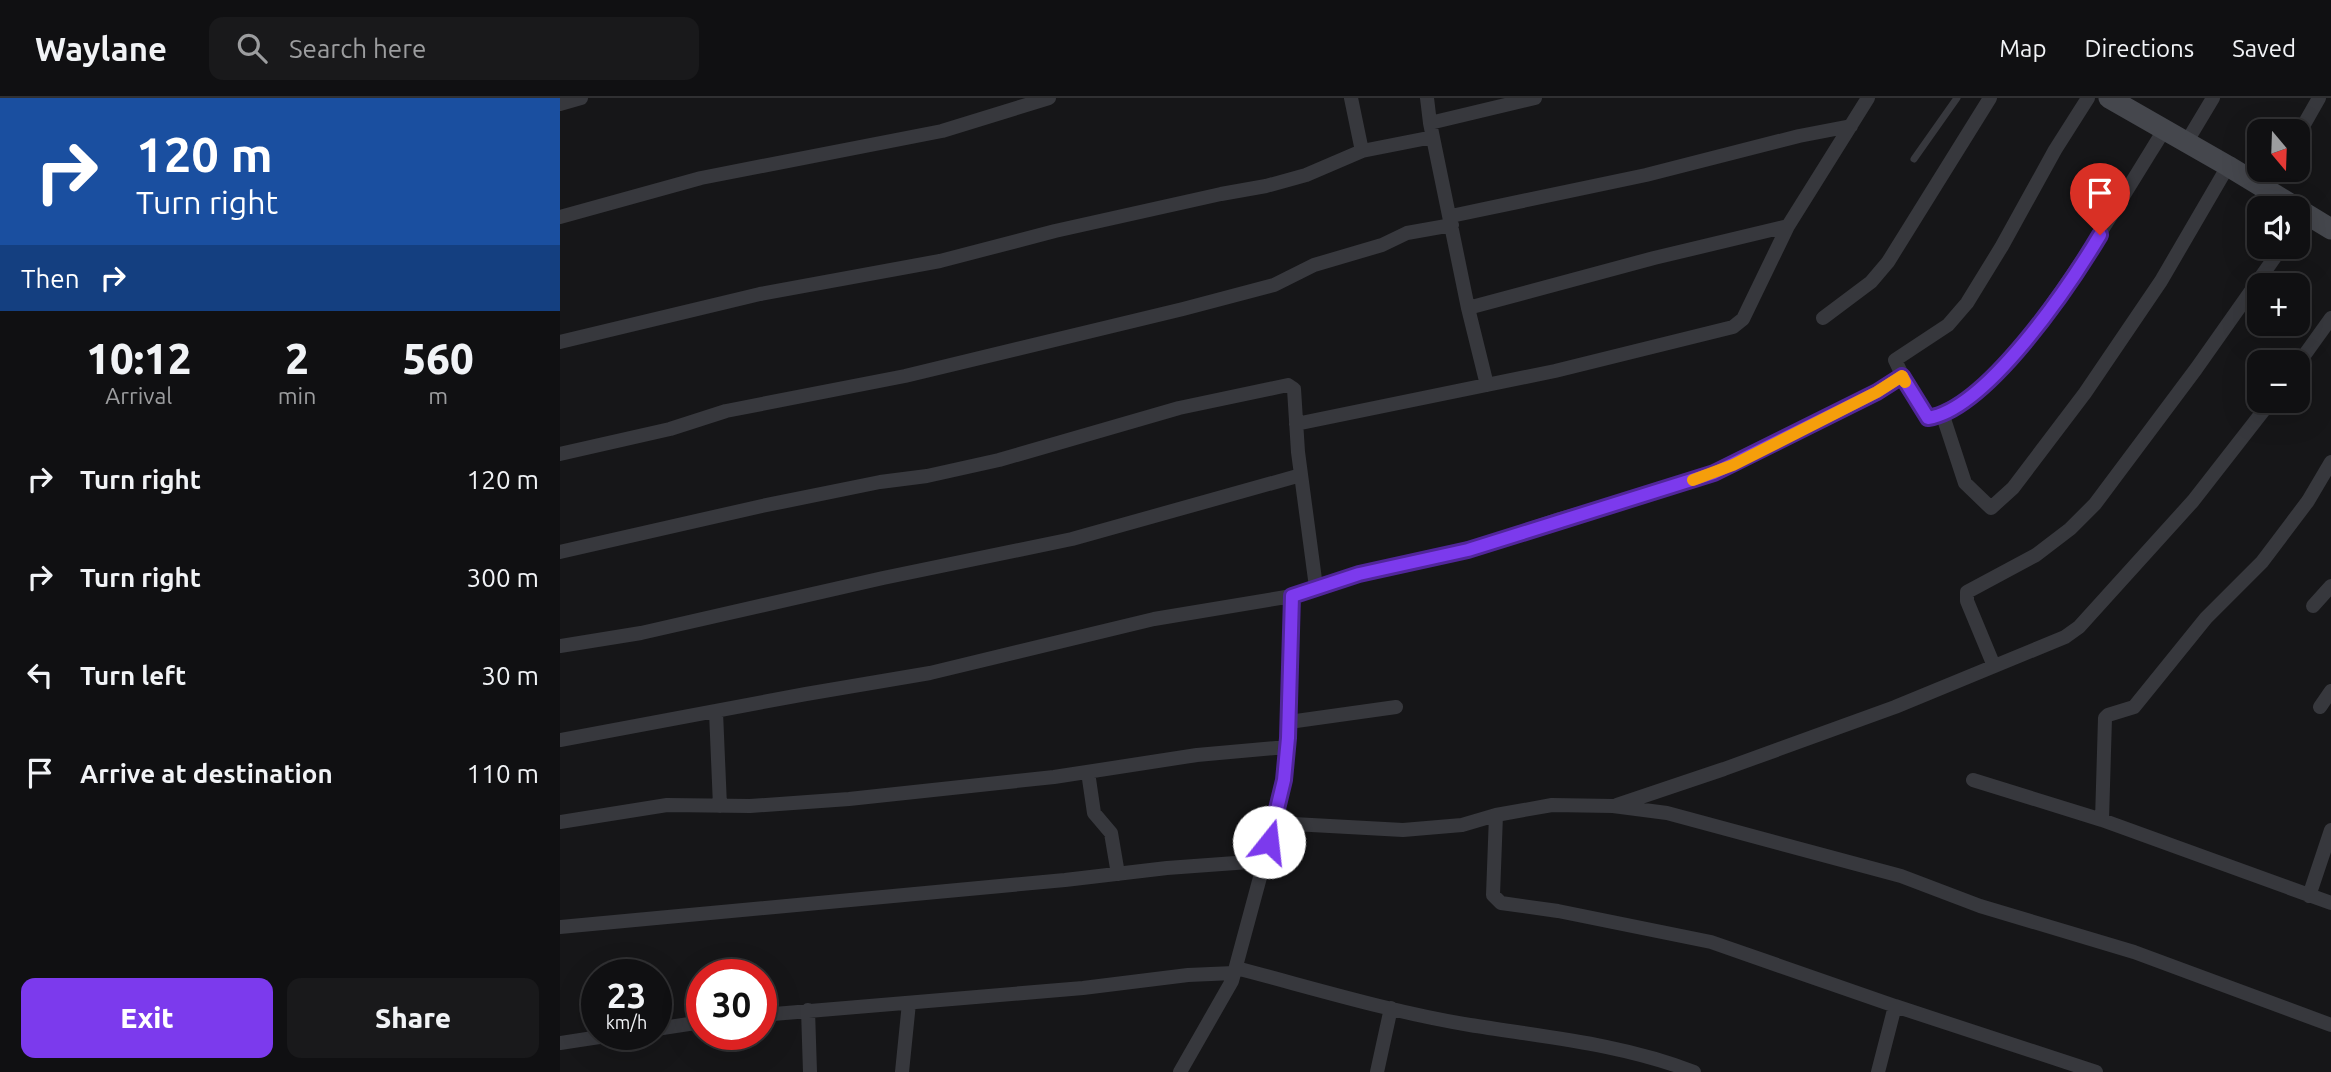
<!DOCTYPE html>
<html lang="en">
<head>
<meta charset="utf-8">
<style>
	body { margin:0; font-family:Ubuntu,sans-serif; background:#19191b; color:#f1f3f6; height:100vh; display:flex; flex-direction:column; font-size:26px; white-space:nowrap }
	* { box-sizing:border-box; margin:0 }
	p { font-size:23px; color:#9c9d9f }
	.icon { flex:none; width:38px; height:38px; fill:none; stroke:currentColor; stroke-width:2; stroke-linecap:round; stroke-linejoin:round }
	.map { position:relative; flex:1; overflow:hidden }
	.panel { display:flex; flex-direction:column; background:#101012; width:560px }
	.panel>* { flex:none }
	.hud { background:#1a4fa0; color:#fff; overflow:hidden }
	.needle { width:46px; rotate:161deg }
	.tools { position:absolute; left:1687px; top:21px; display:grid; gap:14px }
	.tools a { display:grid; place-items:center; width:63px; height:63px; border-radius:14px; background:#101012; box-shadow:0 7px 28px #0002,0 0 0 2px #303032; font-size:35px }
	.speed { position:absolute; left:21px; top:861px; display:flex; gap:14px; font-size:35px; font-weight:700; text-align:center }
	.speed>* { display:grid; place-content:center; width:91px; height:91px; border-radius:50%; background:#101012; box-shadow:0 7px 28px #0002,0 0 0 2px #303032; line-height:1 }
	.speed small { font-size:18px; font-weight:400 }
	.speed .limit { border:10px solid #d22; background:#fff; color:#111 }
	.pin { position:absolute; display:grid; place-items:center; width:60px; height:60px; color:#fff; margin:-72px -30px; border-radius:50% 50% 50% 0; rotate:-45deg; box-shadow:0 0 7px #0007 }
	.pin .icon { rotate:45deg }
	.me { position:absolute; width:77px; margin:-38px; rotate:16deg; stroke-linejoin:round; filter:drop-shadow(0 0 5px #0008) }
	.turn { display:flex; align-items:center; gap:24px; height:147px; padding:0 21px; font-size:32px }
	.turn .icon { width:91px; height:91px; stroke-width:2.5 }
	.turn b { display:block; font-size:49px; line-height:60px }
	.then { display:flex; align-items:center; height:66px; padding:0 21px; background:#0003; gap:14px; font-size:26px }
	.eta { display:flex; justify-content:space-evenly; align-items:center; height:119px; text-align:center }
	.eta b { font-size:42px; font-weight:800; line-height:49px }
	.action { display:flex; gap:14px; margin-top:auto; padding:14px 21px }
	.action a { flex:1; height:80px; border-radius:14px; background:#7c3aed; color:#fff; font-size:28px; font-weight:800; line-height:80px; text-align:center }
	.action a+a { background:#19191b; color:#f1f3f6 }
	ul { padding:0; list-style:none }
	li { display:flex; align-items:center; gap:21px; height:98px; padding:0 21px }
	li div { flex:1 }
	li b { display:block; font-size:26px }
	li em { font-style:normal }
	header { display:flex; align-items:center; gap:42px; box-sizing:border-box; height:98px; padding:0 35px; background:#101012; border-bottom:2px solid #303032 }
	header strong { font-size:33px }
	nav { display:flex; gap:38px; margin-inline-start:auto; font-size:24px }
	.search { width:490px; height:63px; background:#19191b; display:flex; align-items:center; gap:18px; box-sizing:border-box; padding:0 24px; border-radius:14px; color:#9c9d9f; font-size:26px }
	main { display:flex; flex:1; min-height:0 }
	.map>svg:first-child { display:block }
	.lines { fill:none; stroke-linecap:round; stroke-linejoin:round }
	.lane { stroke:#37383d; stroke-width:7 }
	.street { stroke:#37383d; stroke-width:14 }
	.secondary { stroke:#45474d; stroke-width:21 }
	.route-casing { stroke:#51269a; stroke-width:18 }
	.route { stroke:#7c3aed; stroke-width:12 }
	.slow { stroke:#f59e0b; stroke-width:12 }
</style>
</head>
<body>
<header>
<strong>Waylane</strong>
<div class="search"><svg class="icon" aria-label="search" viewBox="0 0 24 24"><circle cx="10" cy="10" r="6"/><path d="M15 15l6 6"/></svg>Search here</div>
<nav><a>Map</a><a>Directions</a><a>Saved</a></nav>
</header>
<main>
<section class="panel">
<div class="hud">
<div class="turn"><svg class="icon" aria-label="right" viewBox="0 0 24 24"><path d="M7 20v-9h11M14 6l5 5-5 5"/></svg><div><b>120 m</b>Turn right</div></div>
<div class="then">Then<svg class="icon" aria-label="right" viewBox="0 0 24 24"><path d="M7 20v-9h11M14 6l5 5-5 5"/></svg></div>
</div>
<div class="eta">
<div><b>10:12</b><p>Arrival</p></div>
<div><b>2</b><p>min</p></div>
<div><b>560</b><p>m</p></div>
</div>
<ul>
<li><svg class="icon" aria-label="right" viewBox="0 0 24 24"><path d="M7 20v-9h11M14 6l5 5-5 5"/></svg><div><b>Turn right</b></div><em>120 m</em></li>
<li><svg class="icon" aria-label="right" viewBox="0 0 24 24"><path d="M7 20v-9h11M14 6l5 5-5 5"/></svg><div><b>Turn right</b></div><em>300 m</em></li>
<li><svg class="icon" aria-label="left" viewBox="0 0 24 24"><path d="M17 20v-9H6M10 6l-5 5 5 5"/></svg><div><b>Turn left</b></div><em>30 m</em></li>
<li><svg class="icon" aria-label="arrive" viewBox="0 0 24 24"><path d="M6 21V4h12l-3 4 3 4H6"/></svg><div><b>Arrive at destination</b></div><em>110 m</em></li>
</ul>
<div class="action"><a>Exit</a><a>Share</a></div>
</section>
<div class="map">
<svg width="1771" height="974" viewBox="0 0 1771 974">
	<rect width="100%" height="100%" fill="#161618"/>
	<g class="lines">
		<path class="lane" d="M1354,61L1397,0"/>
		<path class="street" d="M791,0L802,53
			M867,0L870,25L908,210L927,287
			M1528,0L1495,52L1442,148L1407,205L1388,227L1335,262L1345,283L1369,320C1423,301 1458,254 1490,209C1531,152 1567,92 1604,32
			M0,6L21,0
			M870,25L975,0
			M1738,37L1759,0
			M1626,45L1653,0
			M1705,90L1716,72
			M891,118L1086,77L1239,38L1291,28
			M0,119L141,80L382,33L489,0
			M908,210L1094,160L1228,128
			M1263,220L1311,184L1328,164L1430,0
			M0,244L200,196L380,163L495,133L661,96L706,88L746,77L802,53L873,39
			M1738,266L1771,220
			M1382,315L1405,385L1431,410L1453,390L1525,295L1601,183L1668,68
			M736,326L995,273L1173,229L1183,221L1228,128L1308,0
			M0,356L110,331L166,313L345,278L623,211L714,187L754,167L822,147L847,135L892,127
			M0,454L202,408L320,384L367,378L439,362L619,310L728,287L734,291L738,354L756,489
			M1753,508L1771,488
			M0,548L81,535L323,480L512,441L741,377
			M1434,568L1407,503V494L1476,457L1510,431L1535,406L1636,271L1722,149
			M1760,609L1771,593
			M156,614L160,708
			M729,624L836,609
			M0,642L246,596L370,575L594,521L732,498L770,484L908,452L1000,421L1078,400L1173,367L1317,294L1342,278
			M528,674L534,715L551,735L558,776
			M1413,682L1542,722L1771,805
			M1057,707L1164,671L1335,609L1505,539L1519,529L1633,403L1711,303
			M936,717L933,797L941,805L998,813L1151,844L1335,908
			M1542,722L1545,620L1548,617L1574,609L1646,520L1702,464L1748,403L1771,364
			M0,724L107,707L190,708L289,701L494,679L637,657L727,649
			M715,725L843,732L902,727L936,717L992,707L1053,708L1107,715L1341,778L1420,808L1574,854L1771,927
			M1749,798L1771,732
			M0,829L505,782L607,770L703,763
			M676,870C753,890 831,914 910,927C985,939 1063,946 1134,974
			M248,912L250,974
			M201,917L523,890L628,877L674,875
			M96,931L142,924
			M0,945L59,936
			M342,974L349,905
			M620,974L672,883L716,720L724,682L728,640L732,498
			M817,974L831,910
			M1318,974L1335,908L1536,974"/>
		<path class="secondary" d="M1549,0L1668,68L1737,110
			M1738,111L1771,131"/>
	</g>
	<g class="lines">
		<defs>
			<path id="route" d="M709,744L724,682L728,640L732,498L799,476L908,452L1154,375L1317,294L1342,278L1368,320C1427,311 1510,187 1540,137"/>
		</defs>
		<use href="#route" class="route-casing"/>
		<use href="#route" class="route"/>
		<path class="slow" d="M1133,382L1173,367L1317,294L1342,278L1345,284"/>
	</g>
</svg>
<div class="tools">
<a><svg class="needle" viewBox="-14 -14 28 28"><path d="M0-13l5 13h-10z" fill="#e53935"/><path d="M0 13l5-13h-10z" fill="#9c9d9f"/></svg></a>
<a><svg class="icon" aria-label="sound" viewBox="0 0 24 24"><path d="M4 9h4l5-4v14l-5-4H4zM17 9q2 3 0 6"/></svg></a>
<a>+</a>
<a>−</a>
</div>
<div class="speed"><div>23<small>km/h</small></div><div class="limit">30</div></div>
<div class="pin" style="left:1540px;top:137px;background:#d93025"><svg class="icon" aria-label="arrive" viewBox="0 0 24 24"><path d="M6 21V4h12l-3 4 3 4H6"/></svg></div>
<svg class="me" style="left:709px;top:744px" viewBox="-20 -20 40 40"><circle r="19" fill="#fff"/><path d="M0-13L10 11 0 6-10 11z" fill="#7c3aed"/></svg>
</div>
</main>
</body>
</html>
